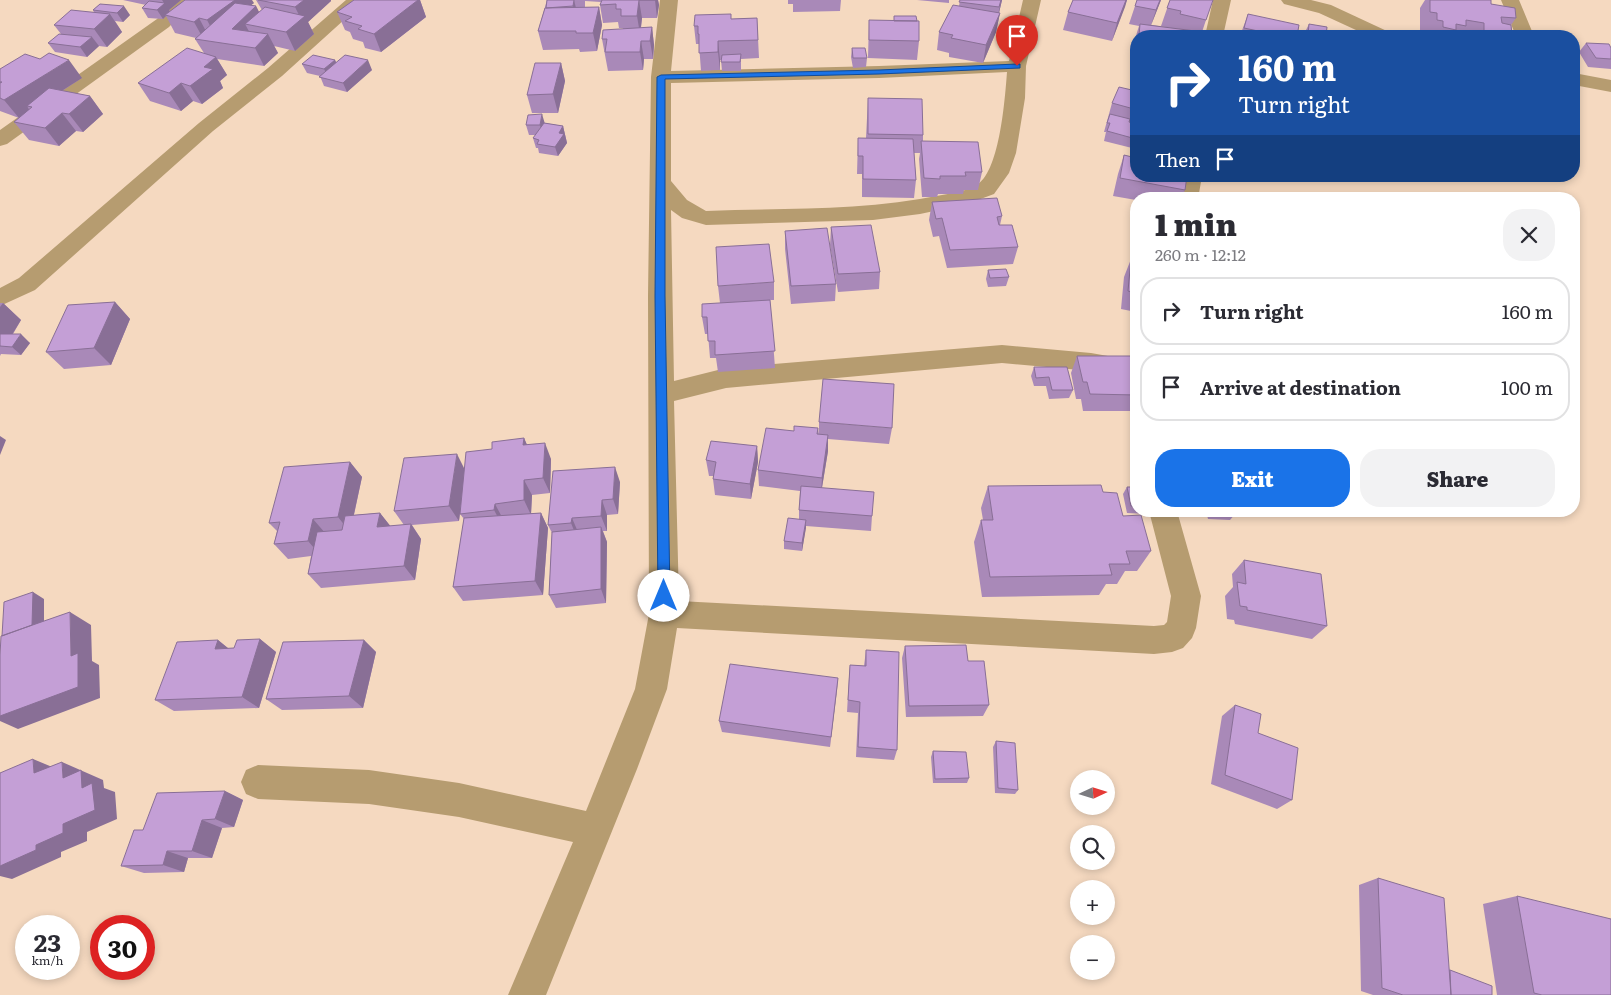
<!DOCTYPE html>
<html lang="en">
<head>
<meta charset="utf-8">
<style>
	body { margin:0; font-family:Literata,serif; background:#f2f2f3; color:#2b2b33; height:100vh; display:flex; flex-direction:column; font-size:19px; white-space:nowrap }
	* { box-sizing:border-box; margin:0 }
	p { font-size:16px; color:#7c7c81 }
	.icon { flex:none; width:28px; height:28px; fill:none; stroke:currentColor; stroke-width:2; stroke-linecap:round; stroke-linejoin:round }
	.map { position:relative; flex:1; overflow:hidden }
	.panel { position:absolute; left:1130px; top:192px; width:450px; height:325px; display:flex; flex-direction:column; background:#fff; border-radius:20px; box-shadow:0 2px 8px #0003 }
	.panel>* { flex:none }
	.top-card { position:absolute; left:1130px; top:30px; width:450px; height:152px; border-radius:20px; box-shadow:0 2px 8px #0003; background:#1a4fa0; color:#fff; overflow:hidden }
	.needle { width:32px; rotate:86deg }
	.buttons { position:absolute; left:1070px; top:770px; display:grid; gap:10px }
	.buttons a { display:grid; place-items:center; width:45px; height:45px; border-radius:50%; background:#fff; box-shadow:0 2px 8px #0003; font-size:25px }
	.speed { position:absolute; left:15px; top:915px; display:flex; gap:10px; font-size:25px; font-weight:700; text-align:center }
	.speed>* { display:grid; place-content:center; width:65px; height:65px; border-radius:50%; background:#fff; box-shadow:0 2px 8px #0003; line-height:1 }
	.speed small { font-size:12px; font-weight:400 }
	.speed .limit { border:8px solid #d22; background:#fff; color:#111 }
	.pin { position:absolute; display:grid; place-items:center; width:42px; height:42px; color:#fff; margin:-51px -21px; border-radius:50% 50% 50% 0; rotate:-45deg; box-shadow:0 0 5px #0007 }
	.pin .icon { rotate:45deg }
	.me { position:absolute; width:55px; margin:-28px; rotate:0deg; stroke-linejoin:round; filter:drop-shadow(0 0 4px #0008) }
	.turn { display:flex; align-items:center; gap:18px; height:105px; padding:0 25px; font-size:22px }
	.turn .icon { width:65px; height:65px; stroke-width:2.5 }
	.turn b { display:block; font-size:35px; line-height:42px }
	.then { display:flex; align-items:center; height:48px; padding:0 25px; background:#0003; gap:10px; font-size:19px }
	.round { display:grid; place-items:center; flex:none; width:52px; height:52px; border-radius:20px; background:#f2f2f3 }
	.summary { display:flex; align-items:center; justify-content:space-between; height:85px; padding:0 25px }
	h1 { font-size:30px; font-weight:800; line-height:38px }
	.primary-button { display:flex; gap:10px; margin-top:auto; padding:10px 25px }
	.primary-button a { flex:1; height:58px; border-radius:20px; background:#1a73e8; color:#fff; font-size:20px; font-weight:800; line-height:58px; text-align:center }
	.primary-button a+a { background:#f2f2f3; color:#2b2b33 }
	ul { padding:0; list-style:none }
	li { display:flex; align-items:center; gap:15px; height:68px; margin:0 10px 8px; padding:0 15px; border:2px solid #e1e1e2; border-radius:20px }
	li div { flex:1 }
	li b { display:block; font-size:19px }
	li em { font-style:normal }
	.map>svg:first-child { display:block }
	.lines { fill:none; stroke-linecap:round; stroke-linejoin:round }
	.minor { fill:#b69c70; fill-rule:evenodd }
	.wall { fill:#a989b8 }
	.shaded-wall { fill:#896f96 }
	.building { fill:#c49fd6; stroke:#896f96 }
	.route { fill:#1a73e8; stroke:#114b97 }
</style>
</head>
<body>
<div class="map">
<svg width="1611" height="995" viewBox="0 0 1611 995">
	<rect width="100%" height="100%" fill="#f5d9c0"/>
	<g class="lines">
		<path class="minor" d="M176,0H195L169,27L7,144L0,146V130L157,19Z
			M346,0H366L282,76L213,131L35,290L0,306V288L19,278L199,123L268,68Z
			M660,0H678L671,71L879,66L1009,61L1023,0H1041L1026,66L1025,98L1016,153L1009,173L994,194L967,204L920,214L873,220L706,225L682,218L671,210L674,381L726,368L1002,345L1091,353L1136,361V379L1091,371L1002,363L726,388L674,401L679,601L1154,626L1164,625L1167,622L1171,596L1149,511H1177L1201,596L1196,628L1192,638L1183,648L1172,652L1154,654L677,628L667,689L637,769L546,995H508L573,842L459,817L369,804L258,799L246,794L241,782L246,770L258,765L369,770L459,783L586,811L635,689L649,614L648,296L651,77ZM1007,72C1005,98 1000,169 978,184C968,191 953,193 942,195C865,211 784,208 706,211L687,200L671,181V83L879,78Z
			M1213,0H1231L1223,36H1205Z
			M1281,0H1311L1331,5L1389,32L1392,36H1369L1319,13L1284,4Z
			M1501,0H1519L1534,36H1516Z
			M1574,73L1611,80V92L1574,85Z
			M1180,176H1202L1198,199H1176Z"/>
	</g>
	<path class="wall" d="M123,0H181L169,10L170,11L254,3L251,5L256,6L259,12L262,10L256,0H331V1L308,22L314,34L295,51L274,46L278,53L264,66L217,59L227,75L220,81L223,88L202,104L193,101L181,111L150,101L138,83L204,53L195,39L196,38L175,33L166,16L163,19L148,18L142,8L146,5Z
		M354,0H420L426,17L381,52L365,48L363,42L353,39L350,32L345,30L337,12Z
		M547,0H658L659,5L657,18H642L641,28L652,27L654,45L653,59H644L643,70L608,71L602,39L623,29V28H619L618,22L603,23L600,5L601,2L585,1V7H599L602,25L597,51L580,52L579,49L543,50L538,31Z
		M788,0H841L840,11L793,12V4H788Z
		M917,0H949V3Z
		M960,0H1002L999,13H1000L996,32L983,63L949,57V53L937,50L939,32L959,6Z
		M1073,0H1127L1112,41L1063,30L1068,12Z
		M1137,0H1161L1151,25L1166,27L1161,26L1170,0L1206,20L1202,32L1203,36H1136V55H1133L1134,42L1139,26L1129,24Z
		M1425,0H1491V4L1516,18L1511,25L1512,36H1426L1427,31L1420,30V8Z
		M100,4L130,15L123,22L115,21L122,32L107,47L99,46L87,57L55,52L48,43L61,34L54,25L94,12L93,10Z
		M1248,14L1297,36H1240Z
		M894,16L917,21L919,41L917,60L868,58L869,20L894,21Z
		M757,18L759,58L741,59V71H722L721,60H720V70L701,71L699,44H696L694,26L731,19Z
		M1309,24L1326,36H1297L1299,33L1304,34Z
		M1586,43L1611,59V69L1588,67L1579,52Z
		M852,48L867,58L866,67L853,68L851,57Z
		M335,60L336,62L372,70L347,92L324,86L320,76L307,73L302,64Z
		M561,63L565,81L558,113H532L527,95Z
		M0,69L82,78L62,91L90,96L103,114L83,132L76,131L59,146L29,140L14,122L19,118L0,111Z
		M1136,91V149L1104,141L1106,132H1104L1112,103Z
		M868,98L923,135V141L982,172L978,190H964L963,194H938L937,197H922L919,159L920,153H914L916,180L914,198L862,197V174H857L858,138H866Z
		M545,123L563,126L567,143L558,156L539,153L538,148H536L533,138L536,135H529L526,125Z
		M1124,155L1185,190L1181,199H1136V200L1113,196L1118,174Z
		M932,202L1002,216L1000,225L1018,247L1013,264L947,268L939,236L933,237L929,220Z
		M831,227L880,272L879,289L838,292L830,245Z
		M785,231L836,284L835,301L791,304L785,249Z
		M1131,259L1136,260V312L1121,309L1124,277Z
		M988,270L1009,277L1006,286L988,287L986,279Z
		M774,282V300H770L775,368L718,372L716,358H710L708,334H705L702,317L720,303L718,286Z
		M115,302L130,319L111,365L64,369L46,352Z
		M0,303H3L21,320L13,334L30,343L21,355L1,354L0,356Z
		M1135,324H1136V346H1134L1131,333Z
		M1077,356H1136V411H1083L1081,399H1076L1071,373Z
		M1034,367L1073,390L1069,398L1049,399L1046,386H1034L1031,376Z
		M819,422L892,428L889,444L828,439V451L822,488L872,516L871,531L806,526L802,551L784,549V541L799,519V510L800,491L759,486L758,470L794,431L818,428L819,434Z
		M524,438L527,445L551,459L550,493L532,495L531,513H541L548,528L543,595L463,601L453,587L464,519L460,514L462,498L459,521L412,525L421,539L415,580L321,588L308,574L311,556L288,559L274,544L277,531L269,523L350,462L362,477L354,515L380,513L390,526L404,525L394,511L464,468L492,449Z
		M757,446L758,462L751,499L715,495L713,479V476H709L706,460Z
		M620,482L618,514L607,515V531H603L607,542L606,603L556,608L549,595L552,533L548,525Z
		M988,486L1103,492L1151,551L1137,571H1125L1117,584H1106L1099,595L982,597L974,542L981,520H983L981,508Z
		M1127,487H1136V511H1149L1148,514L1127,513L1123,494Z
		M1206,511H1236V513L1230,520L1208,519Z
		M1244,560L1327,626L1312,639L1235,624L1234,620L1227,619L1225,596L1233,587L1232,574Z
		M260,639L276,652L259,708L174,711L155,700L218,640L229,649L234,648Z
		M364,640L376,652L363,708L282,710L266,699Z
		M905,646L989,705L983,716L906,717L902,658Z
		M866,650L897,750L894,760L856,757L858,713L847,712L849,677L850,665L864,666Z
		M838,678L830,747L722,732L719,721Z
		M1235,705L1258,733L1292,800L1277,809L1211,784L1222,716Z
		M996,741L1018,790L1015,794L995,793L993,747Z
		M933,751L969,778L967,783H933L931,757Z
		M225,791L243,800L234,827L222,828L212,858H188L184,872L144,873L121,866L143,830Z
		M1378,878L1450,970L1492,995H1373L1361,991L1359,885Z
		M1517,896L1611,995H1497L1483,904Z"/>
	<path class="shaded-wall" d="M162,0H181L169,10L170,12L165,15L166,16L163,19L157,10L164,3Z
		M228,0H252L254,3L241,13L256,6L265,24H245L252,37L217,39L207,20Z
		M304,0H331V1L308,22L314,34L295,51L286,32L301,19L295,7Z
		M418,0H420L426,17L381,52L374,34Z
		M574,0L576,8L575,15L573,6Z
		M639,0L642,18L640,34L637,16Z
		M655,0H658L659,5L657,18Z
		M1001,0H1002L998,17L1000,13L996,32L983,63L986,45L997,20Z
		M1126,0H1127L1125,7L1112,41L1117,23Z
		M1160,0H1161L1150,28L1156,10Z
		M124,6L130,15L123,22L117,13Z
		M599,7L602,25L597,51L593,33Z
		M110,14L122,32L107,47L94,29Z
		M199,18L209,37L204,40L194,22Z
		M652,27L654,45L653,59L650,41Z
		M268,34L278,53L264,66L255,48Z
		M92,37L99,46L87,57L80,47Z
		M641,41L644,59L643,70L640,52Z
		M718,41L720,60V70L718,52Z
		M216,57L227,75L220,81L223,88L202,104L190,86L204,67Z
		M69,60L82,78L33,109L32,107L27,106L30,111L19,118L4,100Z
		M335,60L339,69L329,79L324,69Z
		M368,60L372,70L347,92L343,83Z
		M561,63L565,81L558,113L553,94Z
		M181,83L193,101L181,111L169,93Z
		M90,96L103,114L83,132L69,114Z
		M62,113L76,131L59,146L45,128Z
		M542,114L545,124L542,134L540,125Z
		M563,126L567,143L558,156L555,147L559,133Z
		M115,302L130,319L111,365L94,348Z
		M3,303L21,320L5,346H0V307Z
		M21,334L30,343L21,355L12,347Z
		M828,435V451L821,493L822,478Z
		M0,436L6,440L0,455Z
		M524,438L531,454L523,445Z
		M545,443L551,459L550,493L543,478Z
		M757,446L758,462L751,499L750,484Z
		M457,454L465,470L459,521L449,506Z
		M350,462L362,477L350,532L338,517Z
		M615,467L620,482L618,514L613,499Z
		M524,480L532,495L531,515L524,500Z
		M602,500L607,515V531L601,516Z
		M495,504L503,519L502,525L494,510Z
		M380,513L392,528L377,527Z
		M541,513L548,528L543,595L535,581Z
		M572,518L578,532L577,538L571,523Z
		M313,519L326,534L321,556L308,541Z
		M806,520V528L802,551V543Z
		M411,524L421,539L415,580L404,566Z
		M601,527L607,542L606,603L601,589Z
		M33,592L44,599V636L14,647Z
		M70,612L91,625L92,661L99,665L100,698L18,729L0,721V716L71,656Z
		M260,639L276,652L259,708L242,697Z
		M218,640L234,653L215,649Z
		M364,640L376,652L363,708L349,696Z
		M838,678L837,690L830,747L831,737Z
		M33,759L57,769L34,773Z
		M62,762L103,780L104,788L115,792L117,819L87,832V841L61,852V857L12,879L0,876V866L36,845L63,824L82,788L63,778Z
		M225,791L243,800L234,827L215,819Z
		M202,820L222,828L212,858L192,851Z
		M167,851L188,858L184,872L163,865Z"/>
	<path class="building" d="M185,0H235L207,20L199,18L194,22L165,15Z
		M258,0H304L295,7Z
		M354,0H418L374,34L358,29L362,26L345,21L352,17L337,12Z
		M547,0H574L573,6L546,8Z
		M602,0H655H639L637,16H621V9H616V4L600,5Z
		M960,0H1001L999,7L959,2Z
		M1073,0H1126L1117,23L1068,12Z
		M1137,0H1160L1156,10L1135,6Z
		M1170,0H1213L1206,20L1180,14L1181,11L1167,8Z
		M1430,0H1491V4L1515,8L1516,18L1501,17L1502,23L1511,25L1512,36L1484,31V23L1466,20V26L1456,24V30L1443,27V21L1437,20V13L1430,12Z
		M149,1L165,3L157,10L142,8Z
		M235,3L256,6L232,29L268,34L255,48L195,39Z
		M100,4L124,6L117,13L93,10Z
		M953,5L1000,13L986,45L951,38L953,35L939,32Z
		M265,7L305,16L286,32L245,24Z
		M599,7L593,33H576V31H538L545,8Z
		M71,10L110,14L94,29L54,25Z
		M731,14V19L757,18L758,40L718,41V52L699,53V34H698V26H694L695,15Z
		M1248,14L1299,25L1297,36H1256L1258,31L1244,28Z
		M894,16H916L917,21H894Z
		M869,20L919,21V41L869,40Z
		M1140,24L1203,32V36H1139Z
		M1309,24L1327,27L1326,36H1318L1308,34Z
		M652,27L650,41H641L640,52H605L607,39H602L603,30Z
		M1299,33L1318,36H1299Z
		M59,34L92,37L80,47L48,43Z
		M1586,43L1609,44L1611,48V59L1596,58Z
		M187,48L216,57L204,67L213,69L190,86L181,83L169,93L138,83Z
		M852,48H865L867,58H853Z
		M49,53L69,60L4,100L0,98V83L2,82H0V69L25,54L40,59Z
		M741,54L740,62H721L722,55Z
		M313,55L335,60L324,69L302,64Z
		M345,55L368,60L343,83L319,77Z
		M535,63H561L553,94L527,95Z
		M1119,87L1136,91V113L1133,112L1134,109L1112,103Z
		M49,88L90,96L69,114L62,113L45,128L14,122L32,107L27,106Z
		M868,98L922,99L923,135L868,134Z
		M542,114L540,125H526L528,115Z
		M1110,114L1130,119L1129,122L1136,124V139L1107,131L1110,123H1107Z
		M544,123L563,126L559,133L564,134L555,147L537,144L539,140L533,138Z
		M858,138L913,139L916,180L863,179V156H858Z
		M921,141L978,142L982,172H965L966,176H940V179L924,178Z
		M1124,155L1136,158V176H1187L1185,190L1120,178Z
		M997,198L1002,216L997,217L999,225H1012L1018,247L950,250L942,218L936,219L932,202Z
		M871,225L880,272L838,274L831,227Z
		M827,228L836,284L791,286L785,231Z
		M769,244L774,282L718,286L716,247Z
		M1131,259L1136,260V293L1128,291Z
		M1006,269L1009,277L990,278L988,270Z
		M770,300L775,351L715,355V341H708L707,317H702V304Z
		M115,302L94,348L46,352L68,305Z
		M0,334H21L12,347L0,346Z
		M1077,356H1136V395L1090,394L1087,382H1083Z
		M1034,367H1067L1073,390H1052L1049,377L1036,378Z
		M823,379L894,384L892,428L819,422Z
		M794,426L818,428L817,434L828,435L822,478L758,470L766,428L794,431Z
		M524,438L523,445L545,443L543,478L524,480V500L495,504L494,510L460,514L466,452L492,449V442Z
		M711,441L757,446L750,484L713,479L716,462L706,460Z
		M457,454L449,506L394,511L404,458Z
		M350,462L338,517L313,519L308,541L274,544L280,522L269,523L284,467Z
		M615,467L613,499L602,500L601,516L572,518L571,523L548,525L553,471Z
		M1101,485L1103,492L1117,493L1123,516L1141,515L1151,551H1126L1130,564H1109L1112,575L990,577L981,520H993L988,486Z
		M801,486L874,492L872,516L799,510Z
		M1127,487H1136V506H1131Z
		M1213,511H1236V513L1213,512Z
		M380,513L377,527L411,524L404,566L308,574L317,532L342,530L345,516Z
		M541,513L535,581L453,587L464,518Z
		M788,518L806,520L802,543L784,541Z
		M601,527V589L549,595L552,532Z
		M1244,560L1321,574L1327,626L1247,610V607L1240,606L1237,582L1246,584Z
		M33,592L32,625L2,636L4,602Z
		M70,612L71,656L78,653V687L0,716V655L1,636Z
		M260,639L242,697L155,700L177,642L218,640L215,649L234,648L237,640Z
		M364,640L349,696L266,699L283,642Z
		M966,645L968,661H984L989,705L909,706L905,646Z
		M866,650L899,652L897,750L858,747L860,702L848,700L850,665L866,666Z
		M730,664L838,678L831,737L719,721Z
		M1235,705L1261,714L1258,733L1298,748L1292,800L1225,775Z
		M996,741L1015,743L1018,790L998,788Z
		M933,751L966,752L969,778L935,779Z
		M33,759L34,773L62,762L63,778L81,770L82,788L92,783L95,810L63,824V833L36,845V850L0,866V773Z
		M225,791L215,819L202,820L192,851H167L163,865L121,866L134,830H143L157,793Z
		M1378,878L1444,898L1451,995H1403L1382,988Z
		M1517,896L1611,919V995H1542L1534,993Z
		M1450,970L1492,986V995H1451Z"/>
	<path class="route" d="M1017,64H1020V68L879,74L665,79V296L670,596L668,599L664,601L660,599L658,596L655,296L657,77L661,75L879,70Z"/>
</svg>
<div class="buttons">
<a><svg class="needle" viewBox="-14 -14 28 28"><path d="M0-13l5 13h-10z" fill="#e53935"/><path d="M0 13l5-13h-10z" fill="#7c7c81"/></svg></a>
<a><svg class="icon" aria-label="search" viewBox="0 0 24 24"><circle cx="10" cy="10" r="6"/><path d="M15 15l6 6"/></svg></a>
<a>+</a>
<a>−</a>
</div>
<div class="speed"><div>23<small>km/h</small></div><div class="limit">30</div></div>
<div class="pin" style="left:1017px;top:66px;background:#d93025"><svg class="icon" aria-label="arrive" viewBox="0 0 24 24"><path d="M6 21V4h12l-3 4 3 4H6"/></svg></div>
<svg class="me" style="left:664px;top:596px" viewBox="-20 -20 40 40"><circle r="19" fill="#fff"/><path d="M0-13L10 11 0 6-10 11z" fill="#1a73e8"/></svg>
<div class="top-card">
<div class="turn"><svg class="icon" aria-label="right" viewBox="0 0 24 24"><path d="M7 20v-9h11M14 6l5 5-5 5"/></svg><div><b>160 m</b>Turn right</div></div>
<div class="then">Then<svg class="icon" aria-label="arrive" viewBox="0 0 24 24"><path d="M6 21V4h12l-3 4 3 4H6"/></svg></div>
</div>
<section class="panel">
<div class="summary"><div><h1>1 min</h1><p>260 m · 12:12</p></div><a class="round"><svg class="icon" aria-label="close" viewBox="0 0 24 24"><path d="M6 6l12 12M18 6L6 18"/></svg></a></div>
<ul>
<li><svg class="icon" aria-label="right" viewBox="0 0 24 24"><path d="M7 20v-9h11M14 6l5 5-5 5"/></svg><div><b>Turn right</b></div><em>160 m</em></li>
<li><svg class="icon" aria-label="arrive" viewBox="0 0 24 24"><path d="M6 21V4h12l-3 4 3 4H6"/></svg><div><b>Arrive at destination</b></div><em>100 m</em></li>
</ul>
<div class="primary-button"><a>Exit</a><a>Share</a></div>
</section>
</div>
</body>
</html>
